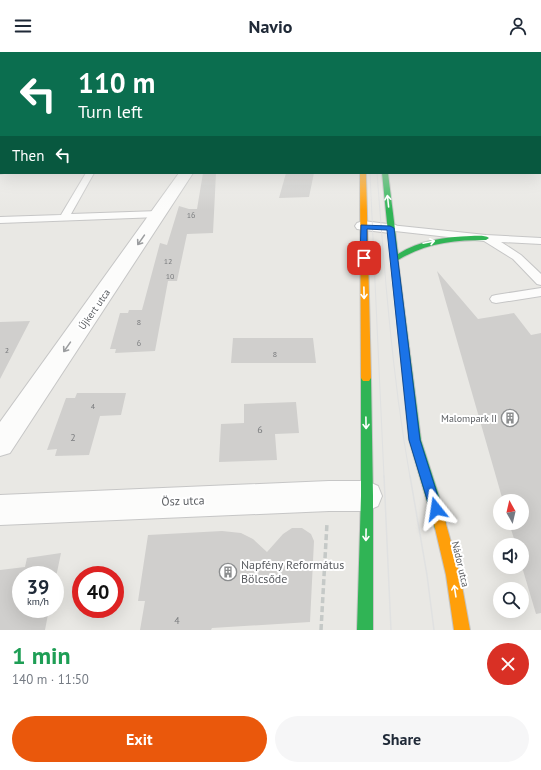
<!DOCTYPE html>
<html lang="en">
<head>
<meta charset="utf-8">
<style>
	body { margin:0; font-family:"PT Sans",sans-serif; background:#f6f6f7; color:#1f2937; height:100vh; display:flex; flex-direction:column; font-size:15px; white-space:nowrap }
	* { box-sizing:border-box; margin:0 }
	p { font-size:13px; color:#747a83 }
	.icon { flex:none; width:22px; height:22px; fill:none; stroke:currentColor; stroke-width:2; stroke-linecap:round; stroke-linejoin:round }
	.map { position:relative; height:578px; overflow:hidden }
	.drawer { display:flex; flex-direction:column; background:#fff; flex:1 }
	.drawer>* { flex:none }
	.guide { position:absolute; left:0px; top:0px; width:541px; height:122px; box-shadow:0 4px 16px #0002; background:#0b6e4f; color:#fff; overflow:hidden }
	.needle { width:26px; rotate:352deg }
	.controls { position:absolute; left:493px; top:442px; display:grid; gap:8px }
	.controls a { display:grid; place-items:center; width:36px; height:36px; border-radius:50%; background:#fff; box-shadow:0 4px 16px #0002; font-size:20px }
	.speed { position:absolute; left:12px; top:514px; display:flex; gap:8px; font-size:20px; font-weight:700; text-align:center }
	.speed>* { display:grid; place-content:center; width:52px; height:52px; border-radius:50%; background:#fff; box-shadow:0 4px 16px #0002; line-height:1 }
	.speed small { font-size:10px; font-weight:400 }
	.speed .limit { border:6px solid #d22; background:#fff; color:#111 }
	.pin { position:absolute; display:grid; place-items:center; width:34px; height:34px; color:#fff; margin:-17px; border-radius:8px; box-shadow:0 2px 6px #0006 }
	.me { position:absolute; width:44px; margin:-22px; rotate:345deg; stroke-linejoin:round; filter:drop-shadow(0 0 3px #0008) }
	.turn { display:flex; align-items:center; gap:14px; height:84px; padding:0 12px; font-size:18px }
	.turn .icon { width:52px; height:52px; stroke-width:2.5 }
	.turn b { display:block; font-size:28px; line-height:34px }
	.then { display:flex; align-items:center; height:38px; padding:0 12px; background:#0003; gap:8px; font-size:15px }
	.round { display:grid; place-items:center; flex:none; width:42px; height:42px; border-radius:21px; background:#f6f6f7 }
	.head { display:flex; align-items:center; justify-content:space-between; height:68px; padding:0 12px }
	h1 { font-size:24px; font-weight:700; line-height:30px; color:#1e9e55 }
	.button { display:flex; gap:8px; margin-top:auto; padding:8px 12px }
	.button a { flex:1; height:46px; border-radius:24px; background:#ea580c; color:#fff; font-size:16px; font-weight:700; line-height:46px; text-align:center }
	.button a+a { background:#f6f6f7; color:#1f2937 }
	header { display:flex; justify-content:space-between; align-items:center; height:52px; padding:0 12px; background:#fff; font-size:18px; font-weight:700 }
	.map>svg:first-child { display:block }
	.building { fill:#d0cfcd }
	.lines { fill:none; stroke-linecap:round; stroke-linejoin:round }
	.lane-casing { stroke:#c6c6c6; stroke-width:2 }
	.street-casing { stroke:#c6c6c6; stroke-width:2 }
	.fast-casing { stroke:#c5c5c4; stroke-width:2 }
	.slow-casing { stroke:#c5c5c4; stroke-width:2 }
	.path { stroke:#c5c9c7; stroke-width:3.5; stroke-dasharray:6 3; stroke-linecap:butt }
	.lane { fill:#fcfcfb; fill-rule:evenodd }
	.street { fill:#fcfcfb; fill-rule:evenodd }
	.fast { fill:#30b455; fill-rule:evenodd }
	.slow { fill:#ff9f0a; fill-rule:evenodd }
	.tram-far1 { stroke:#e0e1e1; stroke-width:1 }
	.tram { stroke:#e0e1e1; stroke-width:1.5 }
	.oneway { stroke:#fff }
	.oneway2 { stroke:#9b9d9f }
	.route { fill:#1a73e8; stroke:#114b97 }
	.labels { text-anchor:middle; stroke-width:4; stroke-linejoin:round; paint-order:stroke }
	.number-label { font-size:8px; fill:#797b7d }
	.street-label { font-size:10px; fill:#5a5d61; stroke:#fff }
	.poi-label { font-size:10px; fill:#5a5d61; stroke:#fff; text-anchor:end }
	.near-number-label { font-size:10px; fill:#797b7d }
	.near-street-label { font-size:12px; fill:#5a5d61; stroke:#fff }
	.near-poi-label { font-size:12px; fill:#5a5d61; stroke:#fff; text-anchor:start }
</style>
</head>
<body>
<header><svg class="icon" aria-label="menu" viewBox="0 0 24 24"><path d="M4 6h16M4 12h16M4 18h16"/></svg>Navio<svg class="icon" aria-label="person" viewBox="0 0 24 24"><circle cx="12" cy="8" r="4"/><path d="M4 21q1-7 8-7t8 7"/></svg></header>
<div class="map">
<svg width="541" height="578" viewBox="0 0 541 578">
	<rect width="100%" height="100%" fill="#e9e8e4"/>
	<path class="building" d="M203,121H216L213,181L187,182L177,229H168L155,299L115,301L116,297H110L120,261H128L129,258H142L160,191L167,193L179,154L189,157H197Z
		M286,121H314L309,145L279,146Z
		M437,219L478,267L514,261L531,283L541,281V561L536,562L522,515V493H516L509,471H522V449H503Z
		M30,269L0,327V270Z
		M233,286H313L316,311H231Z
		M77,341H126L121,363L100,364L89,403L55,404L57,397L47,398L66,346H75Z
		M296,350L299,381L275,382L277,408L219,410L221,372L244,371V352Z
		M292,476H302L311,482L314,489L310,570L212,576L211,578H140L145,549H138L148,483L222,479L241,481L253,487L267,500L283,482Z
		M61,501L55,530V523H21V557H49L45,578H0V518L25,515L27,506Z"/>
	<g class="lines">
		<defs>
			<path id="lane" d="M86,121H94L71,162L159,159L164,162L159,165L0,171V165L61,163Z
				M390,173L486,183L541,186V192L501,190L521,203L541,222V233L537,232L513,207L484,189L386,178L385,176Z
				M541,236V244L496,251L492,250L490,247L492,244L496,243Z"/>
			<path id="street" d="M0,113L1,121H4L0,122Z
				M179,121H193L10,401L0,404V370Z
				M363,169L396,173L398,176L396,179L390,181L357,177L355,174L357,171Z
				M329,429H367L378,434L382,444L378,454L367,459H329L0,473V443Z"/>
			<path id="fast" d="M382,121H388L398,202C420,188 445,185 471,184C477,184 485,183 489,186L486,188C454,188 426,191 398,208L421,388L439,444L446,472L445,477L440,478L435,477L409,388Z
				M366,322L369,323L371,326L373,444V578H357L361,444V326L363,323Z"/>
			<path id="slow" d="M360,121H366L371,326L369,329H363L361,326Z
				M440,466L445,467L446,472L460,523L470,578H454L446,523L434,472L435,467Z"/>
		</defs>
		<use href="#lane" class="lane-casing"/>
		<use href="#street" class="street-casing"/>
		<use href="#fast" class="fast-casing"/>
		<use href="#slow" class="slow-casing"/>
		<path class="path" d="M321,578L327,471"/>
		<use href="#lane" class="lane"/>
		<use href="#street" class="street"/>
		<use href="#fast" class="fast"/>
		<use href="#slow" class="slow"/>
		<path class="tram-far1" d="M370,121L384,425
			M377,121C385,223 392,324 410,425"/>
		<path class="tram" d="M384,424L391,578
			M410,424L427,523L434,578"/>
	</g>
	<defs><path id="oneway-shaft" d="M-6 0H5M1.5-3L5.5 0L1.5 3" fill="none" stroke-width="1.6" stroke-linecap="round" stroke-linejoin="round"/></defs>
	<g class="oneway">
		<use href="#oneway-shaft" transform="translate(388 149) rotate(-96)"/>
		<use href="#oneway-shaft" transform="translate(429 190) rotate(-12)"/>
		<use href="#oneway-shaft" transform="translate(364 241) rotate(89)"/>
		<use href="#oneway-shaft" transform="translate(366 371) rotate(89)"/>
		<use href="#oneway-shaft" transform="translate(366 483) rotate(91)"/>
		<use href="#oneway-shaft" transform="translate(455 539) rotate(-99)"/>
	</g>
	<g class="oneway2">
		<use href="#oneway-shaft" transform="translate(141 188) rotate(125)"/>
		<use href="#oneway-shaft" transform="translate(67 295) rotate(125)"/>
	</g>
	<linearGradient id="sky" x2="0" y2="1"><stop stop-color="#94c4ed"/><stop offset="0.49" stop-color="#f5f5f3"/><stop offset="1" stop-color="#f5f5f3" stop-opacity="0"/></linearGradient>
	<rect width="541" height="158" fill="url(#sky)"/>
	<path class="route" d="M361,173L390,174L394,176L420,388L442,457L440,462L436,464L432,462L430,457L409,388L387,178L367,177V206L364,208L360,206Z"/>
	<defs>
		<symbol id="building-ring" viewBox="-11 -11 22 22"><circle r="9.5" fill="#fff" stroke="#8c8e8f" stroke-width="1.5"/><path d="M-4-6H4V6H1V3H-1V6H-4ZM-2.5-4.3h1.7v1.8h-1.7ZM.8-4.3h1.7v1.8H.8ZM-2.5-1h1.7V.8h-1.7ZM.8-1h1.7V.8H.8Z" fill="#8c8e8f"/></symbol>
	</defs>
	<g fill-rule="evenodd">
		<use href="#building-ring" x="500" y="356" width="20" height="20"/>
		<use href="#building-ring" x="218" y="510" width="20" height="20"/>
	</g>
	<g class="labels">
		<g class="number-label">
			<text x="191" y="166">16</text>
			<text x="168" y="212">12</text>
			<text x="170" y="227">10</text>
			<text x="139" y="273">8</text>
			<text x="139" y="294">6</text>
			<text x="7" y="301">2</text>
			<text x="275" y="305">8</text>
			<text x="93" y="357">4</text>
		</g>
		<g class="street-label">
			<text transform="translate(94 257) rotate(-55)" y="4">Újkert utca</text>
			<text transform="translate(461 512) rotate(77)" y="4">Nádor utca</text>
		</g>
		<g class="poi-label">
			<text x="497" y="370">Malompark II</text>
		</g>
		<g class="near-number-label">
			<text x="260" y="381">6</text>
			<text x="73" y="389">2</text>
			<text x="177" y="572">4</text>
		</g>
		<g class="near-street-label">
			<text transform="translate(183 449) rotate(-2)" y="4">Ösz utca</text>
		</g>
		<g class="near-poi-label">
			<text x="241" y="517">Napfény Református<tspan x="241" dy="14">Bölcsőde</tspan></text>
		</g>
	</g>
</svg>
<div class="controls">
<a><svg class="needle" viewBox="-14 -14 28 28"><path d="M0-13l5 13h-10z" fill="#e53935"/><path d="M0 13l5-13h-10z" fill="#747a83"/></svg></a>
<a><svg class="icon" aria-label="sound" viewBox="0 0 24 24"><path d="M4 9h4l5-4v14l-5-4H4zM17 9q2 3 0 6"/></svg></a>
<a><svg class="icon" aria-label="search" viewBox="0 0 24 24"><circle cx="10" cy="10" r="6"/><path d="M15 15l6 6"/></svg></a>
</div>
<div class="speed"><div>39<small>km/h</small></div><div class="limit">40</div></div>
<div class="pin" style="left:364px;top:206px;background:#d93025"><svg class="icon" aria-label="arrive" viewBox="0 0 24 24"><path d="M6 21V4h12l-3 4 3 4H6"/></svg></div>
<svg class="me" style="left:436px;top:457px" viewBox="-20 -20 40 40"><path d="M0-17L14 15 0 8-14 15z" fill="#1a73e8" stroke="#fff" stroke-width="4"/></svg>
<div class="guide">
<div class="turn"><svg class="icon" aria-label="left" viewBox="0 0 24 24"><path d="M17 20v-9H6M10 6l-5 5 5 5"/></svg><div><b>110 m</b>Turn left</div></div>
<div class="then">Then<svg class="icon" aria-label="left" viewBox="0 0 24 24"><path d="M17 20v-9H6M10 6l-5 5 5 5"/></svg></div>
</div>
</div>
<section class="drawer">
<div class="head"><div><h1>1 min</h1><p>140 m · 11:50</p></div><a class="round" style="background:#d93025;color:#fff"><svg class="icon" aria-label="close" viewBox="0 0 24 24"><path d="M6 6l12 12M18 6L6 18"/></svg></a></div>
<div class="button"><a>Exit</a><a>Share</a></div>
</section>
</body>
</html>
